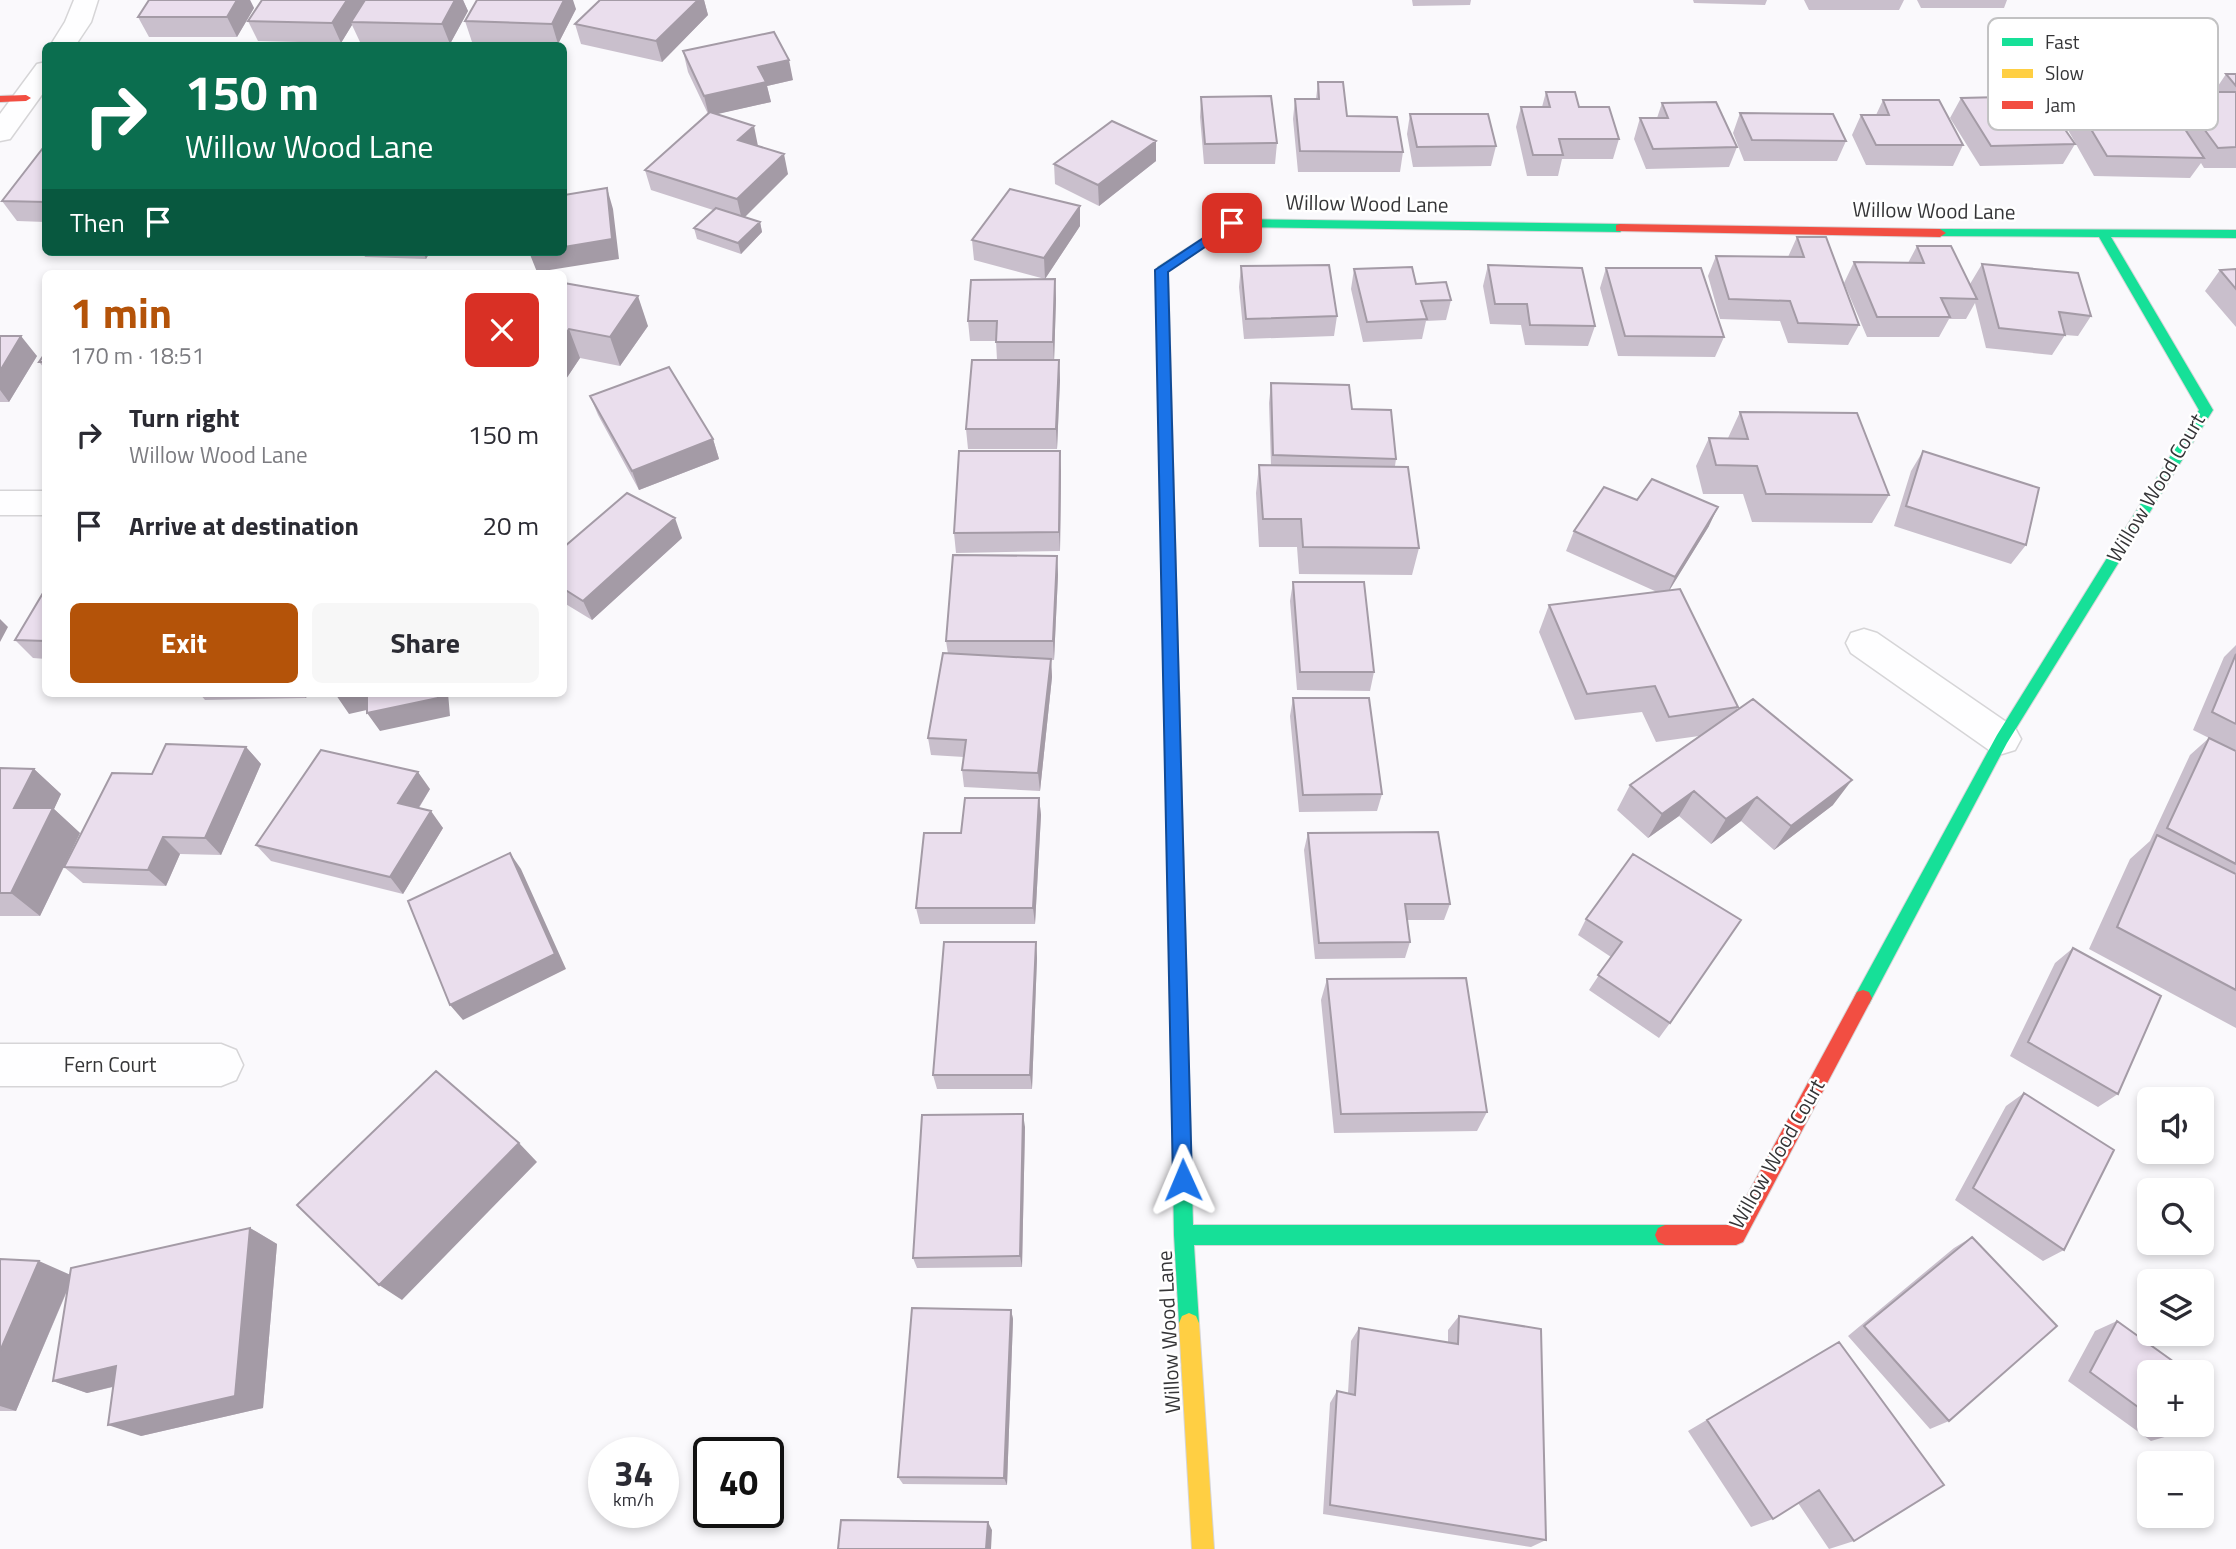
<!DOCTYPE html>
<html lang="en">
<head>
<meta charset="utf-8">
<style>
	body { margin:0; font-family:"Titillium Web",sans-serif; background:#f7f7f7; color:#2b2b33; height:100vh; display:flex; flex-direction:column; font-size:26px; white-space:nowrap }
	* { box-sizing:border-box; margin:0 }
	p { font-size:23px; color:#7c7c81 }
	.icon { flex:none; width:38px; height:38px; fill:none; stroke:currentColor; stroke-width:2; stroke-linecap:round; stroke-linejoin:round }
	.map { position:relative; flex:1; overflow:hidden }
	.sheet { position:absolute; left:42px; top:270px; width:525px; height:427px; display:flex; flex-direction:column; background:#fff; border-radius:10px; box-shadow:0 4px 10px #0003 }
	.sheet>* { flex:none }
	.top-card { position:absolute; left:42px; top:42px; width:525px; height:214px; border-radius:10px; box-shadow:0 4px 10px #0003; background:#0b6e4f; color:#fff; overflow:hidden }
	.fabs { position:absolute; left:2137px; top:1087px; display:grid; gap:14px }
	.fabs a { display:grid; place-items:center; width:77px; height:77px; border-radius:10px; background:#fff; box-shadow:0 4px 10px #0003; font-size:35px }
	.speed { position:absolute; left:588px; top:1437px; display:flex; gap:14px; font-size:35px; font-weight:700; text-align:center }
	.speed>* { display:grid; place-content:center; width:91px; height:91px; border-radius:50%; background:#fff; box-shadow:0 4px 10px #0003; line-height:1 }
	.speed small { font-size:18px; font-weight:400 }
	.speed .limit { border:4px solid #111; border-radius:10px; background:#fff; color:#111 }
	.pin { position:absolute; display:grid; place-items:center; width:60px; height:60px; color:#fff; margin:-30px; border-radius:14px; box-shadow:0 4px 10px #0006 }
	.me { position:absolute; width:77px; margin:-38px; rotate:359deg; stroke-linejoin:round; filter:drop-shadow(0 0 5px #0008) }
	.turn { display:flex; align-items:center; gap:24px; height:147px; padding:0 28px; font-size:32px }
	.turn .icon { width:91px; height:91px; stroke-width:2.5 }
	.turn b { display:block; font-size:49px; line-height:60px }
	.then { display:flex; align-items:center; height:66px; padding:0 28px; background:#0003; gap:14px; font-size:26px }
	.round { display:grid; place-items:center; flex:none; width:74px; height:74px; border-radius:10px; background:#f7f7f7 }
	.summary { display:flex; align-items:center; justify-content:space-between; height:119px; padding:0 28px }
	h1 { font-size:42px; font-weight:700; line-height:52px; color:#b45309 }
	.button { display:flex; gap:14px; margin-top:auto; padding:14px 28px }
	.button a { flex:1; height:80px; border-radius:10px; background:#b45309; color:#fff; font-size:28px; font-weight:700; line-height:80px; text-align:center }
	.button a+a { background:#f7f7f7; color:#2b2b33 }
	ul { padding:0; list-style:none }
	li { display:flex; align-items:center; gap:21px; height:91px; padding:0 28px }
	li div { flex:1 }
	li b { display:block; font-size:26px }
	li em { font-style:normal }
	.map>svg:first-child { display:block }
	.lines { fill:none; stroke-linecap:round; stroke-linejoin:round }
	.street-casing { stroke:#d6d5d7; stroke-width:3 }
	.fast-casing { stroke:#d6d5d7; stroke-width:2 }
	.slow-casing { stroke:#d6d5d7; stroke-width:2 }
	.jam-casing { stroke:#d6d5d7; stroke-width:2 }
	.street { fill:#fefeff; fill-rule:evenodd }
	.fast { fill:#16e098; fill-rule:evenodd }
	.slow { fill:#ffcf43; fill-rule:evenodd }
	.jam { fill:#f24e42; fill-rule:evenodd }
	.wall { fill:#c9bfcc }
	.shaded-wall { fill:#a49ba6 }
	.building { fill:#eadeed; stroke:#a49ba6; stroke-width:2 }
	.route { fill:#1a73e8; stroke:#114b97; stroke-width:2 }
	.labels { text-anchor:middle; stroke-width:5; stroke-linejoin:round; paint-order:stroke }
	.street-label { font-size:21px; fill:#353537; stroke:#fff }
	.key { fill:#fff; stroke:#c2c2c3; stroke-width:2 }
	.key-label { font-size:19px; fill:#353537 }
</style>
</head>
<body>
<div class="map">
<svg width="2236" height="1549" viewBox="0 0 2236 1549">
	<rect width="100%" height="100%" fill="#faf9fc"/>
	<g class="lines">
		<defs>
			<path id="street" d="M74,0H98L91,22L75,46H50L65,22Z
				M46,62V89L10,139L0,141V114L37,64Z
				M0,491H46V515H0Z
				M1864,629L1877,633L2015,728L2021,739L2015,750L2002,754L1989,750L1851,653L1846,643L1851,633Z
				M0,1044H221L236,1050L243,1065L236,1080L221,1086H0Z"/>
			<path id="fast" d="M1232,219L1620,224L1626,228L1620,232L1235,227L1168,271L1169,304L1163,308L1159,307L1158,267Z
				M1940,229L2236,230V238L2111,237L2213,410L2007,743L1869,1004L1863,1006L1857,1004L1854,998L1857,992L1997,735L2199,410L2099,237L1936,236V230Z
				M1170,607L1177,613L1193,1225H1665L1672,1228L1675,1235L1672,1242L1665,1245H1194L1199,1323L1196,1330L1189,1333L1182,1330L1179,1323L1174,1235L1163,613Z"/>
			<path id="slow" d="M1189,1313L1196,1316L1199,1323L1214,1549H1192L1179,1323L1182,1316Z"/>
			<path id="jam" d="M0,96L26,95L31,98L26,101L0,102Z
				M1620,224L1940,229L1946,233L1940,237L1616,231V225Z
				M1163,300L1169,304L1177,613L1170,619L1163,613L1157,304Z
				M1863,990L1869,992L1872,998L1869,1004L1743,1242L1736,1245H1665L1658,1242L1655,1235L1658,1228L1665,1225H1731L1857,992Z"/>
		</defs>
		<use href="#street" class="street-casing"/>
		<use href="#fast" class="fast-casing"/>
		<use href="#slow" class="slow-casing"/>
		<use href="#jam" class="jam-casing"/>
		<use href="#street" class="street"/>
		<use href="#fast" class="fast"/>
		<use href="#slow" class="slow"/>
		<use href="#jam" class="jam"/>
	</g>
	<path class="wall" d="M149,0H250L254,8L237,37H149L138,17Z
		M262,0H463L468,11L450,44L360,42L352,25L341,43L258,41L248,21Z
		M698,0H704L708,15L662,62L581,44L575,24Z
		M1412,0H1471L1470,5L1413,6Z
		M1693,0H1767L1765,5L1694,3Z
		M1804,0H1904L1899,10H1809Z
		M1917,0H2007L2004,8H1921Z
		M576,9L558,44L472,42L465,21Z
		M683,51L793,80L767,86L771,102L716,114L758,146L788,174L744,217L760,222L762,232L741,254L697,239L694,228L713,210L651,190L645,170L708,114L688,72Z
		M2226,74H2236V168H2204L2201,163L2190,178L2094,176L2059,114L2070,94L2169,105L2177,92H2214Z
		M1318,82L1347,116L1403,152L1400,172H1298L1293,119L1295,99H1316Z
		M1546,92L1579,107L1619,139L1613,159H1562L1558,176H1527L1516,127L1521,107H1542Z
		M1201,97L1277,143L1275,164H1204L1200,117Z
		M1961,98L2075,144L2063,164L1980,166L1950,118Z
		M1883,100L1963,145L1953,166L1866,165L1852,135L1861,115H1876Z
		M1662,103L1737,147L1729,167L1646,169L1634,139L1640,118H1657Z
		M1740,113L1846,141L1837,161H1744L1733,133Z
		M1410,114L1496,146L1491,166L1413,167L1407,134Z
		M46,148V222L17,221L2,201Z
		M1156,161L1099,206L1055,184L1054,164Z
		M1080,206V226L1045,279L974,260L972,240Z
		M1797,237L1859,325L1848,345L1788,343L1780,321L1720,319L1708,276L1716,256L1788,257Z
		M1917,246L1970,284L1982,264L2091,316L2078,336L2065,335L2052,355L1986,348L1975,303L1966,319H1949L1939,337H1867L1844,283L1854,262L1908,263Z
		M363,252H430L426,259L365,257Z
		M1488,265L1595,326L1588,346L1525,345L1521,325L1490,324L1483,286Z
		M1241,266L1337,316L1334,336L1244,339L1239,287Z
		M1606,268L1724,337L1715,357L1618,356L1600,288Z
		M1354,269L1416,284L1451,300L1446,320L1426,321L1422,339L1363,342L1351,289Z
		M2236,269V327L2205,291L2220,270Z
		M1055,279L1056,299L1054,360H1059L1060,380L1057,449H968L966,429L997,360L996,341H970L968,321Z
		M564,283L648,326L620,366L580,358L564,382Z
		M0,336L37,356L9,402H0Z
		M46,352V370L39,362Z
		M1271,383L1352,409L1396,459L1395,466L1419,548L1412,575L1299,574L1297,547H1259L1256,493L1259,465H1271L1269,403Z
		M590,396L713,439L719,459L639,490L598,415Z
		M1740,412L1889,495L1872,523L1752,522L1743,494H1703L1696,466L1709,438H1728Z
		M1923,451L2026,545L2011,564L1894,526L1911,471Z
		M1061,470L1060,551L956,553L954,533Z
		M1637,500L1709,526L1669,590L1738,707L1737,710L1833,805L1774,850L1741,821L1711,844L1679,816L1648,838L1617,810L1630,785L1699,736L1656,742L1642,712L1575,720L1539,632L1549,605L1657,592L1566,551L1574,531Z
		M682,538L592,620L564,603V547Z
		M1057,556L1058,575L1054,660H1051L1052,677L1040,791L964,787L962,770L964,757L931,755L928,738L948,654L946,641Z
		M1293,582L1374,672L1370,691L1297,690L1290,601Z
		M46,588V659L33,658L15,640Z
		M2236,645V1028L2089,949L2130,859L2150,841L2190,755L2209,738L2193,730L2224,657Z
		M199,693H308L306,698L205,700Z
		M1293,698L1382,794L1377,811L1299,812L1290,716Z
		M246,747L261,764L221,855L180,854L166,886L83,883L64,867L40,916H0V768L34,769L61,794L54,809L80,833L65,865L152,774Z
		M430,789L419,808L443,828L403,894L271,861L256,845Z
		M1039,798L1041,815L1035,924H920L916,908L961,833Z
		M1308,833L1450,904L1444,920H1407L1410,942L1405,958L1315,959L1304,850Z
		M1633,854L1670,1023L1659,1038L1589,990L1611,957L1578,935L1586,919Z
		M1036,942L1037,958L1032,1089H937L933,1075Z
		M2073,948L2118,1094L2098,1107L2010,1056L2055,963Z
		M1327,979L1487,1112L1477,1131L1334,1133L1321,1000Z
		M2024,1093L2064,1250L2043,1261L1955,1200L2006,1106Z
		M1025,1127L1022,1267L917,1268L913,1258Z
		M250,1228L277,1244L263,1408L141,1436L113,1387L87,1393L53,1381L68,1289L16,1411H0V1259L70,1275Z
		M1972,1237L1949,1421L1930,1429L1848,1336L1954,1248Z
		M1011,1310L1013,1319L1007,1485L903,1484L898,1477Z
		M1459,1316L1546,1540L1531,1547L1323,1514L1330,1403L1337,1391L1348,1393L1351,1341L1359,1328L1448,1342V1330Z
		M2117,1321L2149,1372V1424H2180L2175,1434L2151,1441L2068,1381L2095,1331Z
		M1839,1342L1854,1541L1829,1549L1798,1503L1773,1519L1751,1527L1688,1431Z"/>
	<path class="shaded-wall" d="M237,0H250L254,8L237,37L227,17Z
		M347,0H367L351,22L352,25L341,43L332,23Z
		M455,0H463L468,11L450,44L442,24Z
		M564,0H573L576,9L558,44L552,24Z
		M698,0H704L708,15L662,62L656,41Z
		M789,60L793,80L767,86L771,102L709,116L704,96L758,67Z
		M754,126L758,146L738,140Z
		M1156,141V161L1099,206L1098,185Z
		M784,154L788,174L742,220L737,199Z
		M607,188L613,209L619,259L537,272L529,252H564V247Z
		M1080,206V226L1045,279L1044,258Z
		M760,222L762,232L741,254L738,243Z
		M423,252H430L426,259Z
		M1055,279L1056,299L1054,363L1053,342Z
		M638,296L648,326L620,366L610,337Z
		M569,329L580,358L564,382V337Z
		M21,336L37,356L9,402L0,390V371Z
		M1059,360L1060,380L1057,449L1056,429Z
		M713,439L719,459L639,490L632,471Z
		M1060,451L1061,470L1060,551L1059,532Z
		M1718,507L1709,526L1666,596L1675,577Z
		M675,518L682,538L592,620L583,601Z
		M1057,556L1058,575L1054,660L1053,641Z
		M0,619L8,627L0,642Z
		M1051,659L1052,677L1040,791L1038,773Z
		M302,693H308L306,698Z
		M347,693H370L380,707L349,714L336,695Z
		M438,693H450H448L450,716L380,731L367,713Z
		M246,747L261,764L221,855L205,838Z
		M34,769L61,794L54,809L80,833L40,916L11,893L14,808Z
		M418,772L430,789L411,820L398,803Z
		M1852,780L1833,805L1774,850L1791,826Z
		M1694,791L1679,816L1648,838L1662,814Z
		M1757,797L1741,821L1711,844L1726,819Z
		M1039,798L1041,815L1035,924L1033,908Z
		M431,811L443,828L403,894L390,877Z
		M163,837L180,854L166,886L148,870Z
		M510,853L521,869L566,969L463,1020L450,1005Z
		M1036,942L1037,958L1032,1089L1030,1075Z
		M1023,1114L1025,1127L1022,1267L1020,1256Z
		M519,1143L537,1162L402,1300L379,1285Z
		M250,1228L277,1244L263,1408L141,1436L108,1425Z
		M39,1261L73,1276L16,1411L0,1406V1351Z
		M1011,1310L1013,1319L1007,1485L1004,1478Z
		M116,1366L148,1378L87,1393L53,1381Z
		M988,1522L992,1530L991,1549H986Z"/>
	<path class="building" d="M149,0H237L227,17H138Z
		M262,0H347L332,23L248,21Z
		M365,0H455L442,24L351,22Z
		M477,0H564L552,24L465,21Z
		M600,0H698L656,41L575,24Z
		M774,32L789,60L758,67L766,82L704,96L683,51Z
		M2226,74H2236V86Z
		M1318,82H1343L1347,116L1397,117L1403,152L1300,151L1295,99H1319Z
		M1546,92H1575L1579,107H1609L1619,139H1559L1563,155H1533L1521,107H1550Z
		M2177,92H2236V147L2218,148Z
		M2070,94L2163,96L2204,158L2107,156Z
		M1271,96L1277,143L1205,144L1201,97Z
		M2042,96L2075,144L1991,146L1961,98Z
		M1883,100H1939L1963,145H1876L1861,115H1889Z
		M1716,102L1737,147L1653,149L1640,118H1668L1662,103Z
		M710,112L754,126L738,140L784,154L737,199L645,170Z
		M1740,113L1833,114L1846,141L1752,140Z
		M1410,114H1488L1496,146L1417,147Z
		M1112,121L1156,141L1098,185L1054,164Z
		M43,148H46V202L2,201Z
		M607,188L612,239L564,247V195Z
		M1010,189L1080,206L1044,258L972,240Z
		M716,208L760,222L738,243L694,228Z
		M1797,237H1826L1859,325L1798,323L1790,301L1729,299L1716,256L1804,257Z
		M1917,246H1951L1977,299L1941,298L1950,317H1877L1854,262L1924,263Z
		M1982,264L2078,273L2091,316L2059,312L2065,335L1999,328Z
		M1329,265L1337,316L1246,319L1241,266Z
		M1488,265L1582,268L1595,326L1530,325L1527,304H1495Z
		M1412,267L1416,284L1446,282L1451,300L1421,301L1427,319L1367,322L1354,269Z
		M1606,268H1701L1724,337L1625,336Z
		M2236,269V289L2220,270Z
		M1055,279L1053,342H996L997,321H968L971,280Z
		M564,283L638,296L610,337L569,329L564,337Z
		M0,336H21L0,371Z
		M46,352V362H39Z
		M972,360H1059L1056,429H966Z
		M669,367L713,439L632,471L590,396Z
		M1271,383L1349,385L1352,409L1391,410L1396,459L1273,455Z
		M1740,412L1857,413L1889,495L1766,494L1757,466L1716,465L1709,438L1748,439Z
		M959,451H1060L1059,532L954,533Z
		M1923,451L2039,488L2026,545L1906,506Z
		M1259,465L1408,467L1419,548L1303,547L1301,519H1263Z
		M1652,479L1718,507L1675,577L1574,531L1604,487L1637,500Z
		M627,493L675,518L583,601L564,589V547Z
		M953,555L1057,556L1053,641H946Z
		M1293,582H1364L1374,672H1300Z
		M46,588V641L15,640Z
		M1680,589L1738,707L1669,717L1655,686L1587,694L1549,605Z
		M943,653L1051,659L1038,773L962,770L966,740L928,738Z
		M2236,654V724L2212,712Z
		M367,693H438V698L367,713Z
		M1293,698H1369L1382,794L1303,795Z
		M1753,699L1852,780L1791,826L1757,797L1726,819L1694,791L1662,814L1630,785Z
		M2209,738L2236,751V864L2167,828Z
		M166,744L246,747L205,838L163,837L148,870L64,867L112,773L152,774Z
		M321,750L418,772L398,803L431,811L390,877L256,845Z
		M0,768L34,769L14,808H53L11,893H0Z
		M965,798H1039L1033,908H916L924,833H961Z
		M1438,832L1450,904H1405L1410,942L1319,943L1308,833Z
		M2157,835L2236,874V990L2117,927Z
		M510,853L555,954L450,1005L408,901Z
		M1633,854L1741,920L1670,1023L1598,975L1622,942L1586,919Z
		M944,942H1036L1030,1075H933Z
		M2073,948L2161,996L2118,1094L2028,1042Z
		M1466,978L1487,1112L1341,1114L1327,979Z
		M436,1071L519,1143L379,1285L297,1205Z
		M2024,1093L2114,1150L2064,1250L1973,1188Z
		M1023,1114L1020,1256L913,1258L922,1115Z
		M250,1228L235,1396L108,1425L116,1366L53,1381L71,1268Z
		M1972,1237L2057,1326L1949,1421L1864,1326Z
		M0,1259L39,1261L0,1351Z
		M912,1308L1011,1310L1004,1478L898,1477Z
		M1459,1316L1541,1329L1546,1540L1330,1505L1337,1391L1355,1395L1359,1328L1458,1344Z
		M2117,1321L2188,1372H2149V1415L2090,1372Z
		M1839,1342L1944,1485L1854,1541L1819,1490L1773,1519L1707,1420Z
		M2162,1424H2180L2175,1434Z
		M841,1520L988,1522L986,1549H838Z"/>
	<path class="route" d="M1232,219L1236,220V226L1168,272L1192,1180L1189,1187L1183,1190L1176,1187L1173,1180L1155,270Z"/>
	<g class="labels">
		<g class="street-label">
			<text transform="translate(1367 204) rotate(1)" y="7">Willow Wood Lane</text>
			<text transform="translate(1934 211) rotate(1)" y="7">Willow Wood Lane</text>
			<text transform="translate(2156 488) rotate(-59)" y="7">Willow Wood Court</text>
			<text x="110" y="1072">Fern Court</text>
			<text transform="translate(1777 1154) rotate(-60)" y="7">Willow Wood Court</text>
			<text transform="translate(1169 1332) rotate(-93)" y="7">Willow Wood Lane</text>
		</g>
	</g>
	<rect x="1988" y="18" width="230" height="112" rx="10" class="key"/>
	<rect x="2002" y="38" width="31" height="8" fill="#16e098"/>
	<rect x="2002" y="69" width="31" height="9" fill="#ffcf43"/>
	<rect x="2002" y="101" width="31" height="8" fill="#f24e42"/>
	<g class="key-label">
		<text x="2045" y="49">Fast</text>
		<text x="2045" y="80">Slow</text>
		<text x="2045" y="112">Jam</text>
	</g>
</svg>
<div class="fabs">
<a><svg class="icon" aria-label="sound" viewBox="0 0 24 24"><path d="M4 9h4l5-4v14l-5-4H4zM17 9q2 3 0 6"/></svg></a>
<a><svg class="icon" aria-label="search" viewBox="0 0 24 24"><circle cx="10" cy="10" r="6"/><path d="M15 15l6 6"/></svg></a>
<a><svg class="icon" aria-label="layers" viewBox="0 0 24 24"><path d="M12 4l9 5-9 5-9-5zM3 14l9 5 9-5"/></svg></a>
<a>+</a>
<a>−</a>
</div>
<div class="speed"><div>34<small>km/h</small></div><div class="limit">40</div></div>
<div class="pin" style="left:1232px;top:223px;background:#d93025"><svg class="icon" aria-label="arrive" viewBox="0 0 24 24"><path d="M6 21V4h12l-3 4 3 4H6"/></svg></div>
<svg class="me" style="left:1183px;top:1180px" viewBox="-20 -20 40 40"><path d="M0-17L14 15 0 8-14 15z" fill="#1a73e8" stroke="#fff" stroke-width="4"/></svg>
<div class="top-card">
<div class="turn"><svg class="icon" aria-label="right" viewBox="0 0 24 24"><path d="M7 20v-9h11M14 6l5 5-5 5"/></svg><div><b>150 m</b>Willow Wood Lane</div></div>
<div class="then">Then<svg class="icon" aria-label="arrive" viewBox="0 0 24 24"><path d="M6 21V4h12l-3 4 3 4H6"/></svg></div>
</div>
<section class="sheet">
<div class="summary"><div><h1>1 min</h1><p>170 m · 18:51</p></div><a class="round" style="background:#d93025;color:#fff"><svg class="icon" aria-label="close" viewBox="0 0 24 24"><path d="M6 6l12 12M18 6L6 18"/></svg></a></div>
<ul>
<li><svg class="icon" aria-label="right" viewBox="0 0 24 24"><path d="M7 20v-9h11M14 6l5 5-5 5"/></svg><div><b>Turn right</b><p>Willow Wood Lane</p></div><em>150 m</em></li>
<li><svg class="icon" aria-label="arrive" viewBox="0 0 24 24"><path d="M6 21V4h12l-3 4 3 4H6"/></svg><div><b>Arrive at destination</b></div><em>20 m</em></li>
</ul>
<div class="button"><a>Exit</a><a>Share</a></div>
</section>
</div>
</body>
</html>
